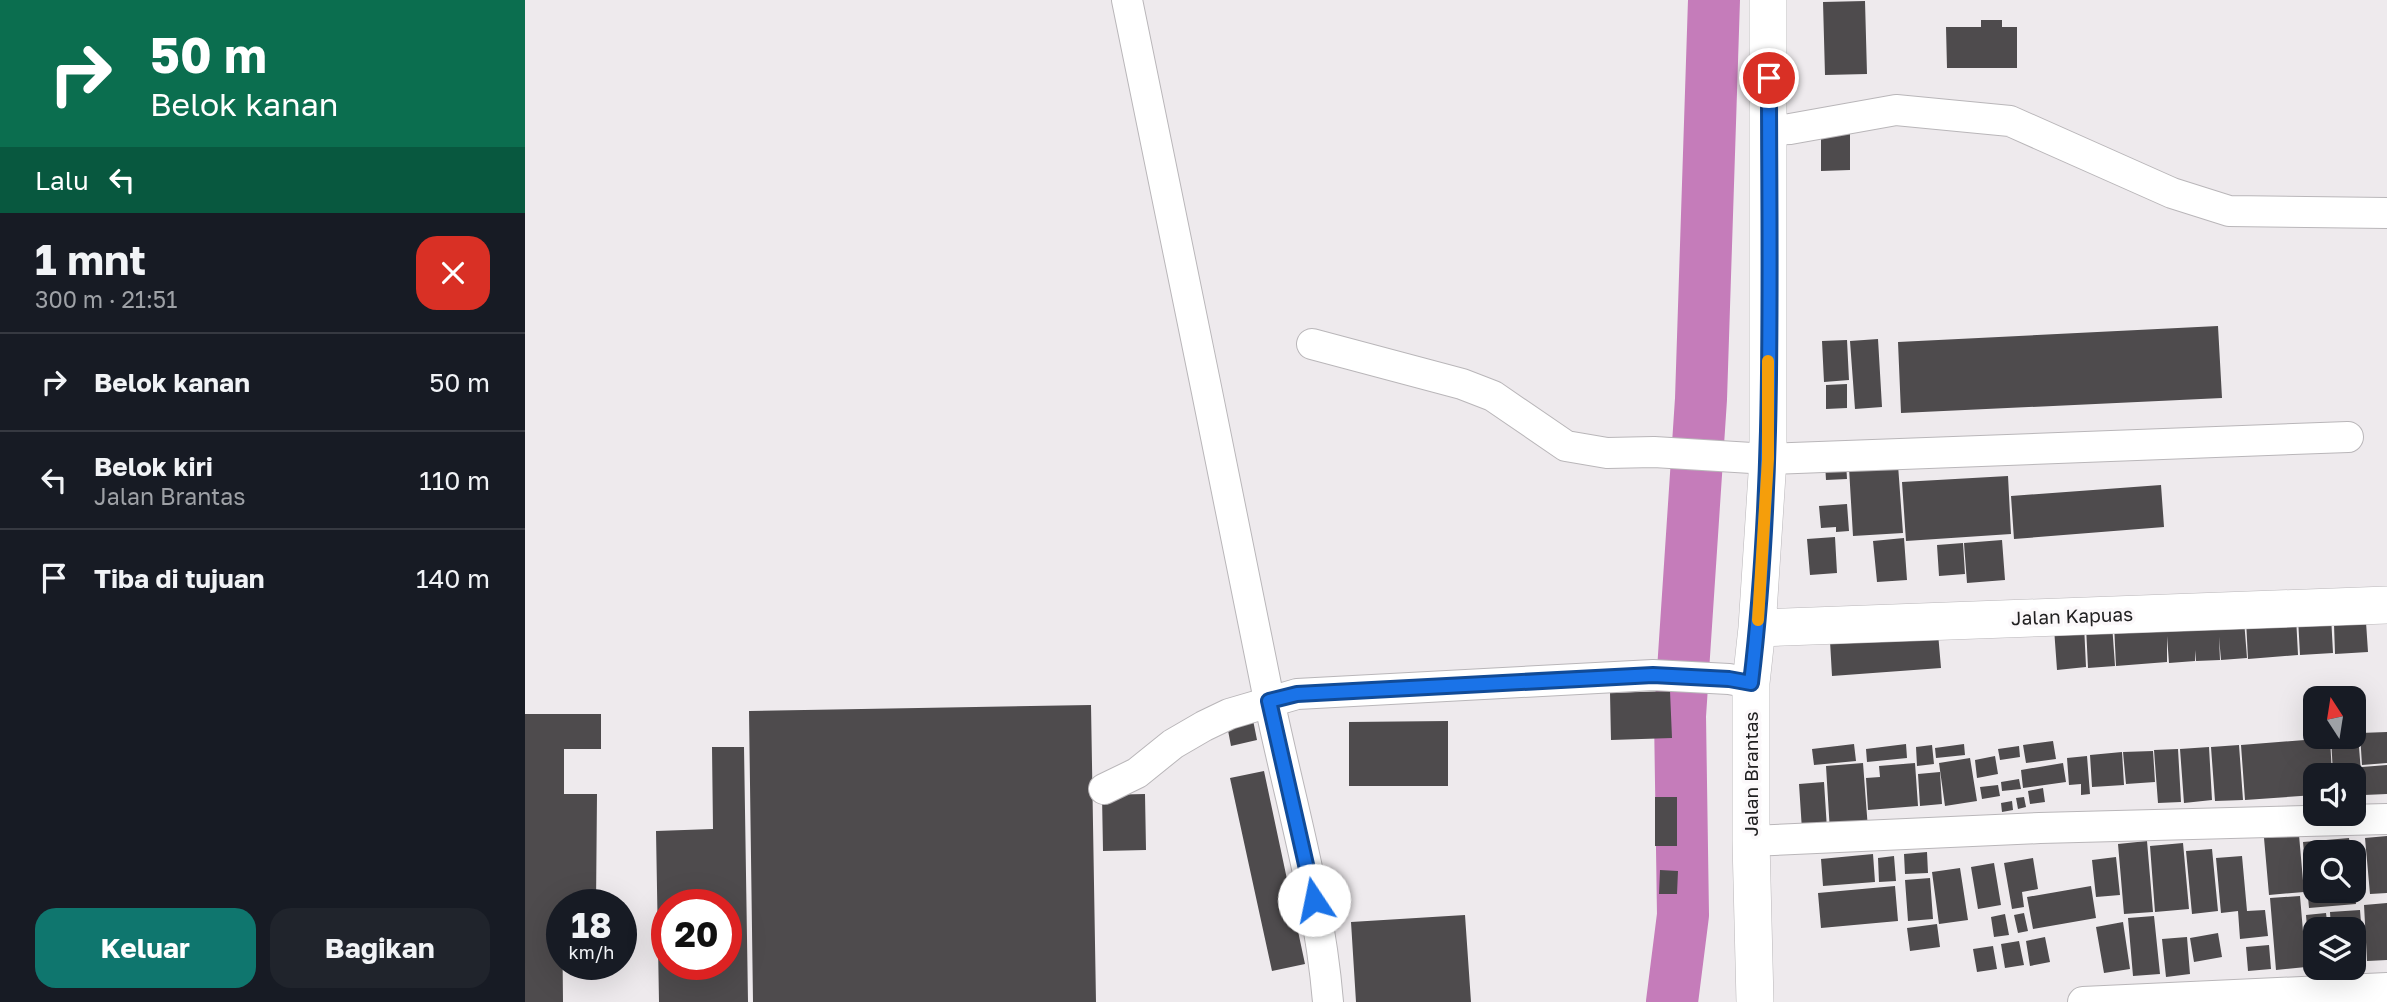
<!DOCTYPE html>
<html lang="id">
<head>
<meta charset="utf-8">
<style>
	body { margin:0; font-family:"Golos Text",sans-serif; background:#20242c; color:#f1f3f6; height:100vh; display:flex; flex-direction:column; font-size:26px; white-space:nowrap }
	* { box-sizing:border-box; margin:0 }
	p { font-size:23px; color:#9ea1a6 }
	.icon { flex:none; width:38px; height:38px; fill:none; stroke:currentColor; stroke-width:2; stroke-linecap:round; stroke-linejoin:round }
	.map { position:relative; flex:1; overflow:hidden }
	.drawer { display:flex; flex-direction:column; background:#171b24; width:525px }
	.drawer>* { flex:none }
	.top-card { background:#0b6e4f; color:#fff; overflow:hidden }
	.needle { width:46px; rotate:348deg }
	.tools { position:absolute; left:1778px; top:686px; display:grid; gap:14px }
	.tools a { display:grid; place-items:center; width:63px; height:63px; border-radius:14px; background:#171b24; box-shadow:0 7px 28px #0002; font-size:35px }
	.speed { position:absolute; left:21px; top:889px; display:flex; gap:14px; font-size:35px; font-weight:700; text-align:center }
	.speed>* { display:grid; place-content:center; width:91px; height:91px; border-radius:50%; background:#171b24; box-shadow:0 7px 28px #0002; line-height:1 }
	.speed small { font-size:18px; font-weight:400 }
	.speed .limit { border:10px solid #d22; background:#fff; color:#111 }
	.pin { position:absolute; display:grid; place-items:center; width:60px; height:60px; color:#fff; margin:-30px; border:4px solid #fff; border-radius:50%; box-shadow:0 2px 7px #0007 }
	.me { position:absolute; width:77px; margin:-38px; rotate:349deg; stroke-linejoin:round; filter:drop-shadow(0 0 5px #0008) }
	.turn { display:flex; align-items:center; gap:24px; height:147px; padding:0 35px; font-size:32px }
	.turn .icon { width:91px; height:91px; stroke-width:2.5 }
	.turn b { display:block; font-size:49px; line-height:60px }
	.then { display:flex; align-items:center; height:66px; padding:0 35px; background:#0003; gap:14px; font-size:26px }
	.round { display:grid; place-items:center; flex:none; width:74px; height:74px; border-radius:21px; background:#20242c }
	.headline { display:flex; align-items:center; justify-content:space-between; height:119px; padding:0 35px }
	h1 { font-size:42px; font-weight:700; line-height:52px }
	.cta { display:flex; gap:14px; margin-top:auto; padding:14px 35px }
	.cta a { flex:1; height:80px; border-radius:21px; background:#0f766e; color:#fff; font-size:28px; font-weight:700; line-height:80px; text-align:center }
	.cta a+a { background:#20242c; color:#f1f3f6 }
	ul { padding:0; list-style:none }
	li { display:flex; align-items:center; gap:21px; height:98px; padding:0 35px; border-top:2px solid #363941 }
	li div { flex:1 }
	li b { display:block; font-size:26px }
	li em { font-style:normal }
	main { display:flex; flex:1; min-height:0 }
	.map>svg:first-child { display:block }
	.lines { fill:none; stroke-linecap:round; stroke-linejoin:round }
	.river { stroke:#c57cba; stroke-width:52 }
	.building { fill:#4e4b4d; fill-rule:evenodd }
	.minor-casing { stroke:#b9b6b9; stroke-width:32 }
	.major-casing { stroke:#b9b6b9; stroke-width:38 }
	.minor { stroke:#fff; stroke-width:30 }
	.major { stroke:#fff; stroke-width:37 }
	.route-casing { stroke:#114b97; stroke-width:18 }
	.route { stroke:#1a73e8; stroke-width:12 }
	.slow { stroke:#f59e0b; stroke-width:12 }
	.labels { text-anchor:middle; stroke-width:7; stroke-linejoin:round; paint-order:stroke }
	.street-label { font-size:19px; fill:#212021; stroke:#fbf8fa }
</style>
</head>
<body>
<main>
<section class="drawer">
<div class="top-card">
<div class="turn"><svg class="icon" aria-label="right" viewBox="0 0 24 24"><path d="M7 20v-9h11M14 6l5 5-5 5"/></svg><div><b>50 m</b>Belok kanan</div></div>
<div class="then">Lalu<svg class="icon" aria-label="left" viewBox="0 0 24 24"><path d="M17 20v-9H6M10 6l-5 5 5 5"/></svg></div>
</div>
<div class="headline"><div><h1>1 mnt</h1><p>300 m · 21:51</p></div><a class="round" style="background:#d93025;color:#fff"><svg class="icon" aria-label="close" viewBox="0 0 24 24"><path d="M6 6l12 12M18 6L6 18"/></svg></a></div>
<ul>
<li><svg class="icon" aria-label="right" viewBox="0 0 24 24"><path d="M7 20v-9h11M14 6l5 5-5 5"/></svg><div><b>Belok kanan</b></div><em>50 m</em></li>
<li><svg class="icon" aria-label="left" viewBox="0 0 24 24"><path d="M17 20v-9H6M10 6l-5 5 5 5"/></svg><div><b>Belok kiri</b><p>Jalan Brantas</p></div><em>110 m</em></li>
<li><svg class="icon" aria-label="arrive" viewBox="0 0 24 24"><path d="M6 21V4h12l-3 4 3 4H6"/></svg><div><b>Tiba di tujuan</b></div><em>140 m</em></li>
</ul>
<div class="cta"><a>Keluar</a><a>Bagikan</a></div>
</section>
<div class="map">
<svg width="1862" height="1002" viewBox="0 0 1862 1002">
	<rect width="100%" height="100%" fill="#eeeaed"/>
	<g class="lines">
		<path class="river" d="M1147,1002L1158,915L1155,716L1176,399L1189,0"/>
	</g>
	<path class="building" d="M1340,1L1342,74L1300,75L1298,2Z
		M1456,20H1477V27H1492V68H1422L1421,27H1456Z
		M1325,133V170L1296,171V134Z
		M1693,326L1697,398L1376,413L1373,342Z
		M1353,339L1357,407L1330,409L1325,341Z
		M1322,340L1324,380L1299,382L1297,341Z
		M1322,384V408L1301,409V385Z
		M1321,462L1322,479L1301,480L1300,463Z
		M1373,465L1378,533L1328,536L1324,468Z
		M1483,476L1486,534L1381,541L1377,482Z
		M1636,485L1639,527L1489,539L1486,496Z
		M1322,504L1324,531L1311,532V527L1296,528L1294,506Z
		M1310,537L1312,573L1285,575L1282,539Z
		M1379,538L1382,580L1352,582L1348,541Z
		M1477,540L1480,580L1442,583L1439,543Z
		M1438,543L1440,574L1414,576L1412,545Z
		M1806,616L1808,653L1775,655L1773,618Z
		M1771,617L1773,655L1723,659L1721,620Z
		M1719,620L1722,658L1696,660L1694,637L1695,660L1671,661L1670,650V661L1644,663L1642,636V662L1591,666L1589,624Z
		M1841,622L1843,652L1810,654L1809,624Z
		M1587,624L1590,666L1563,668L1561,626Z
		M1559,625L1561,667L1532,670L1529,628Z
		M1413,633L1416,668L1307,676L1305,641Z
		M1145,691L1147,738L1086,740L1085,693Z
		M566,705L571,1002H228L224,711Z
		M0,714H76V749H39V794H72L71,905H37L38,1002H0Z
		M727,715L732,740L706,746L701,720Z
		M923,721V786H824V722Z
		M1862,732V763L1837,765L1835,733Z
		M1829,735H1833L1836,772L1808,774L1806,737Z
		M1805,738L1807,775H1790V795L1720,800L1716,745Z
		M1528,741L1531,759L1501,763L1498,745Z
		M1329,744L1331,761L1289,765L1287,749Z
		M1381,744L1382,758L1342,762L1341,749Z
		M1439,744L1440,755L1411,758L1410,748Z
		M1407,745L1409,764L1392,766L1391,747Z
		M1714,745L1718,800L1690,801L1686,747Z
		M1494,746L1495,757L1475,760L1473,749Z
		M187,747H219L223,1002H134L131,831L188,829ZM142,905H201V964H142Z
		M1684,747L1687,800L1659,803L1655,749Z
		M1653,749L1656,802L1633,803L1629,750Z
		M1628,751L1630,782L1601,784L1598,752Z
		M1597,752L1599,785L1567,787L1565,755Z
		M1470,756L1473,774L1452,778L1450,760Z
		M1562,756L1565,794L1556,795V784L1544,785L1542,758Z
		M1445,758L1452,801L1420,806L1414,763Z
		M1338,763L1343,829L1305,832L1301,766Z
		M1390,763L1393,806L1343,810L1341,778L1355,777L1354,766Z
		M1538,763L1541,782L1498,788L1496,770Z
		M1862,765V794L1839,795L1837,767Z
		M739,771L780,964L747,971L705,778Z
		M1415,772L1417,804L1395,806L1393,774Z
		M1494,779L1496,789L1477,791L1476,782Z
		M1299,782L1302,829L1277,830L1274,784Z
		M1473,785L1475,796L1457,799L1455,787Z
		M1518,788L1520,802L1505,804L1503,791Z
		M620,794L621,850L578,851L577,795Z
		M1130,797H1152V846H1130Z
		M1499,797L1501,807L1493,809L1491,798Z
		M1487,801L1488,810L1477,812L1476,803Z
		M1774,835L1779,892L1744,895L1739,838Z
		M1862,836V893L1845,894L1840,838Z
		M1824,838L1826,852H1790V891H1829L1831,904L1784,908L1778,842Z
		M1622,841L1628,912L1599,914L1593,844Z
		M1658,843L1664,909L1630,912L1625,846Z
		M1687,849L1693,911L1667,914L1661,851Z
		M1402,852L1403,873L1380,874L1379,854Z
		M1348,854L1350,882L1298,886L1296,859Z
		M1369,856L1371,881L1354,882L1353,858Z
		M1717,856L1722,911L1740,910L1743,936L1715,939L1713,911L1696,913L1691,858Z
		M1591,857L1595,895L1571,897L1567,860Z
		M1508,858L1513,889L1497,892L1499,907L1487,909L1479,863Z
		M1469,863L1476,905L1453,909L1446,867Z
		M1435,868L1443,920L1414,924L1407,872Z
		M1135,870L1153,871L1152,894H1134Z
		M1405,878L1408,919L1383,921L1380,880Z
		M1370,886L1373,921L1296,928L1293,893Z
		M1566,886L1571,918L1508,929L1502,897Z
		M1775,896L1781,967L1751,970L1745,898Z
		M1862,903V960L1842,961L1839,905Z
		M1835,910L1839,961L1829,962V929H1806L1805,912Z
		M1499,913L1503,931L1493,933L1489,915Z
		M1801,913L1803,929H1790V966H1785L1781,915Z
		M1480,914L1484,935L1469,937L1466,917Z
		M940,915L946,1002H831L826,922Z
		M1629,916L1635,974L1608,976L1603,918Z
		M1598,922L1605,969L1579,973L1571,927Z
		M1412,924L1415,947L1385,951L1382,928Z
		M1693,933L1697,957L1669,962L1665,938Z
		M1520,937L1525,962L1505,966L1501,941Z
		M1662,937L1665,974L1641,977L1637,939Z
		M1494,941L1499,965L1480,968L1476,944Z
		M1744,945L1746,969L1723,971L1721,947Z
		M1468,946L1472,969L1452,972L1448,949Z"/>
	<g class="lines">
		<defs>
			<path id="minor" d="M602,0C648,227 695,453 740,680C761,788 794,892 803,1002
				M1244,130L1265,129L1371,110L1485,121L1647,193L1704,211L1862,213
				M787,344L937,384L968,396L1041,446L1082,453L1129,452L1243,459L1823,437
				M579,789L612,773L648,744L679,726L704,714L772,694L1128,675L1204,679L1226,683
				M1226,841L1515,828L1862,819
				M1558,1002L1862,988"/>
			<path id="major" d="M1232,628L1862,605
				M1230,1002L1226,841V683L1232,628L1243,459V0"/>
		</defs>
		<use href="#minor" class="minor-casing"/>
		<use href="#major" class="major-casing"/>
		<use href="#minor" class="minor"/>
		<use href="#major" class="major"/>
	</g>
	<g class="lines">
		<defs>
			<path id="route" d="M789,900L744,701L772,694L1128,675L1204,679L1226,683C1250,483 1244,279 1244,78"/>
		</defs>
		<use href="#route" class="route-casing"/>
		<use href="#route" class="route"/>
		<path class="slow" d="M1233,620L1243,459V361"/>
	</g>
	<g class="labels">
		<g class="street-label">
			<text transform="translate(1547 616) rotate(-2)" y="7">Jalan Kapuas</text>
			<text transform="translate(1226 774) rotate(-90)" y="7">Jalan Brantas</text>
		</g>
	</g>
</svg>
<div class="tools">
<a><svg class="needle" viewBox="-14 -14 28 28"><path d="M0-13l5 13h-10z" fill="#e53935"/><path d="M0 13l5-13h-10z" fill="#9ea1a6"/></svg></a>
<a><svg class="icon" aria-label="sound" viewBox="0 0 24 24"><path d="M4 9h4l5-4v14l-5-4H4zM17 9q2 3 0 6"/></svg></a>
<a><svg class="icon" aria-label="search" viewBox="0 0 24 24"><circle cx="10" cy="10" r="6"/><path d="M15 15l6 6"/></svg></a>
<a><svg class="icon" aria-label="layers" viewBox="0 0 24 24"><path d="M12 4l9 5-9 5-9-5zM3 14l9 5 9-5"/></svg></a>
</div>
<div class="speed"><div>18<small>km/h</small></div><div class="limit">20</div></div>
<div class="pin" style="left:1244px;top:78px;background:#d93025"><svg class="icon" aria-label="arrive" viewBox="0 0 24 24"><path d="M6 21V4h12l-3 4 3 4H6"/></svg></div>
<svg class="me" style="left:789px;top:900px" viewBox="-20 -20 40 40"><circle r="19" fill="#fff"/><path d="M0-13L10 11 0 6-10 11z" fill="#1a73e8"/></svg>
</div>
</main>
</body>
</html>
